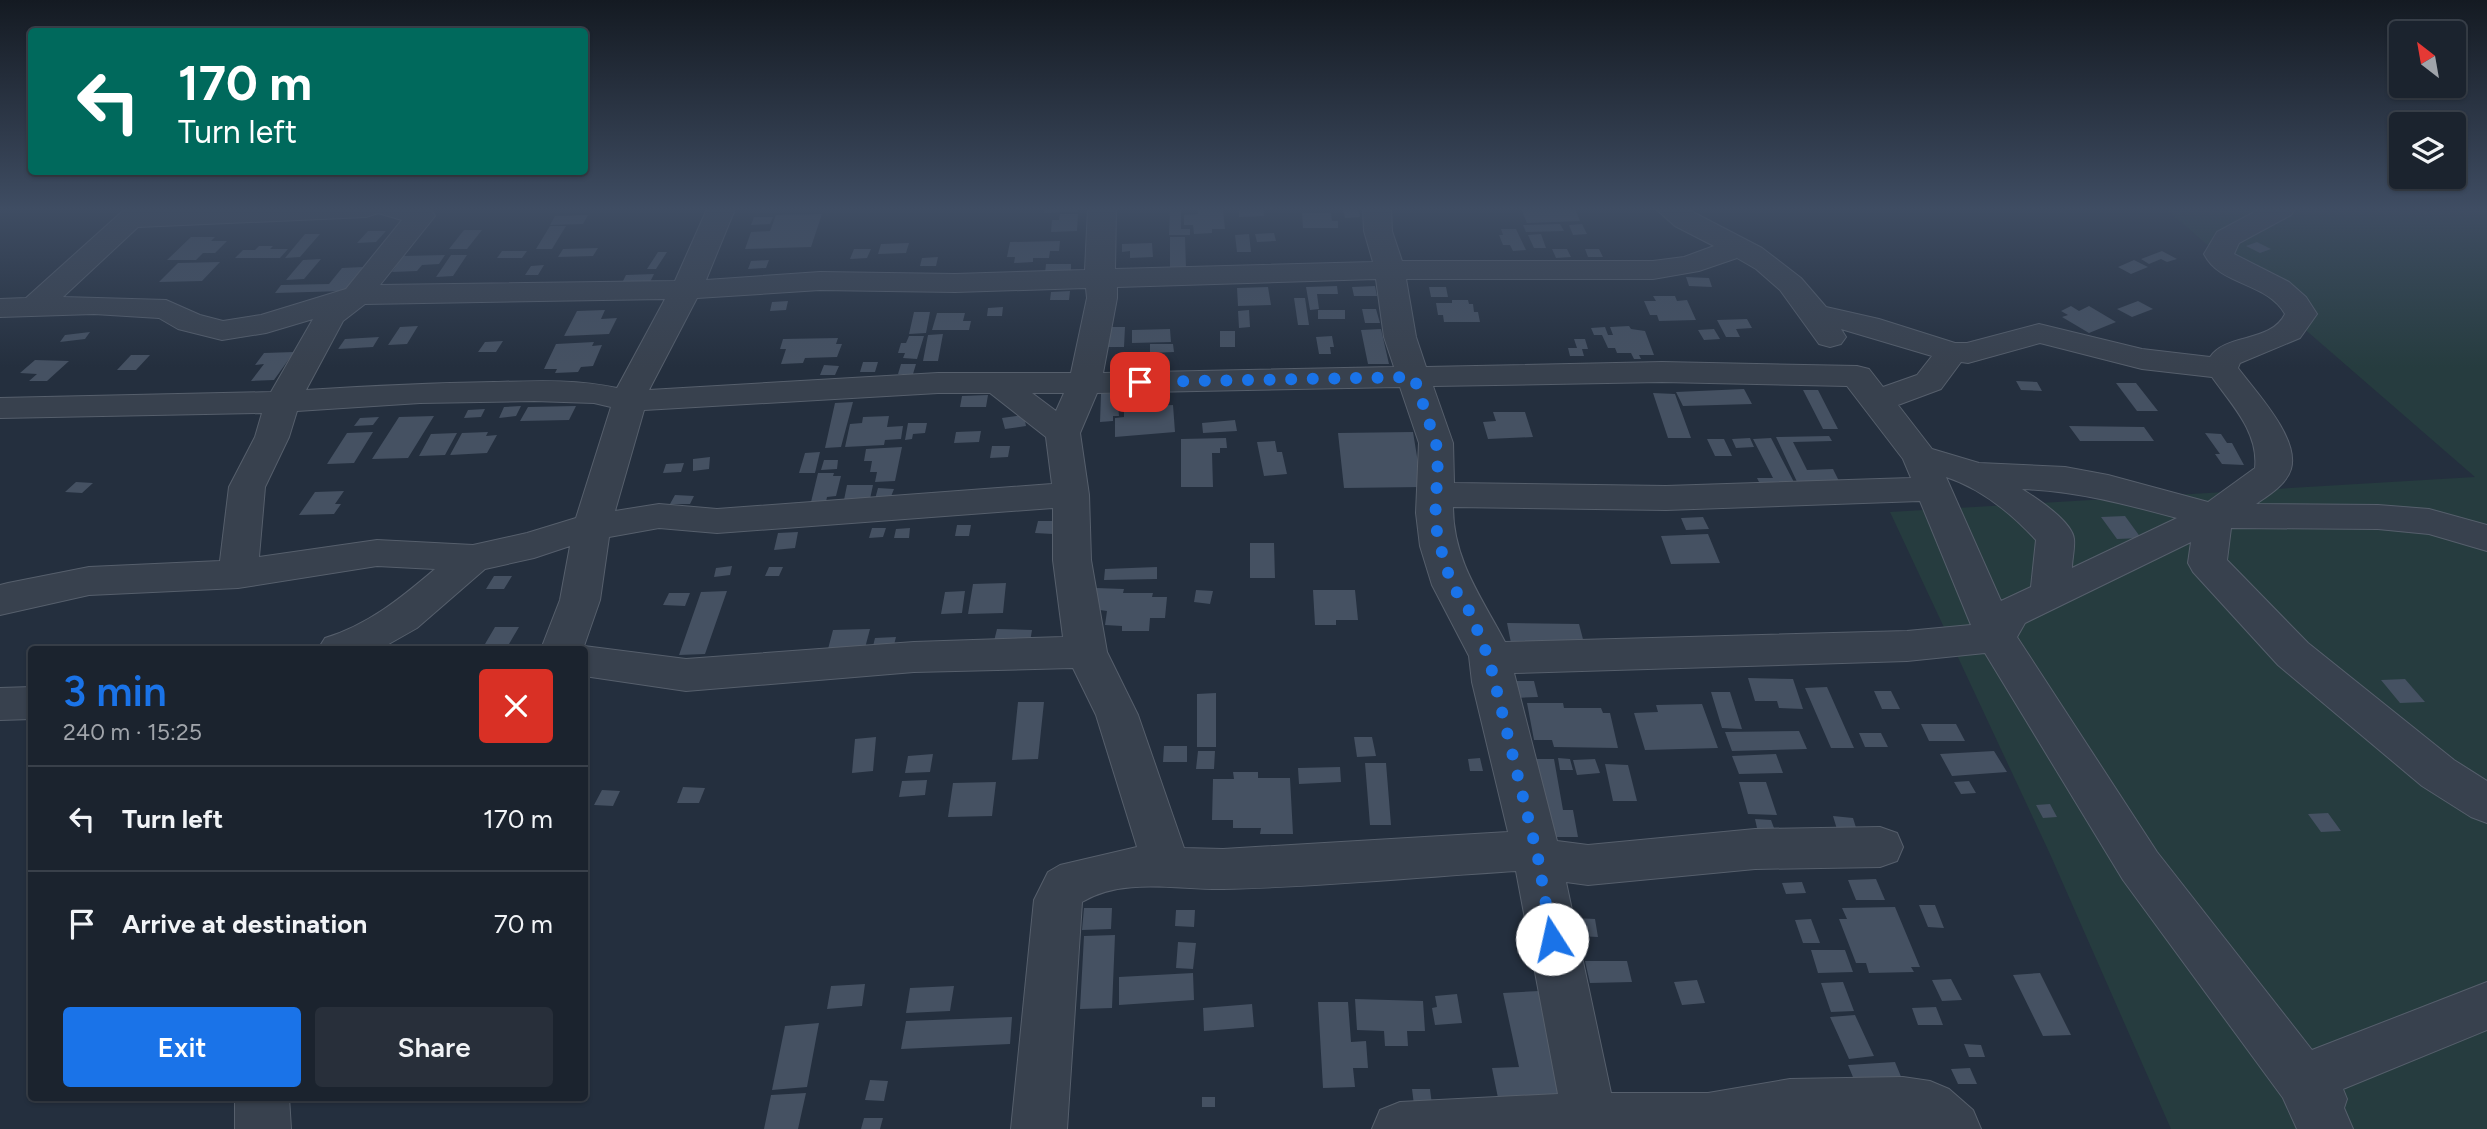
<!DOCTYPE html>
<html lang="en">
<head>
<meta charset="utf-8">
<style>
	body { margin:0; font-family:Figtree,sans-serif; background:#282f3a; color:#f1f3f6; height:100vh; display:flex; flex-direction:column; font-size:26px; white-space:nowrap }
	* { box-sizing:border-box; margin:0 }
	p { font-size:23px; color:#a0a4aa }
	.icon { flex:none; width:38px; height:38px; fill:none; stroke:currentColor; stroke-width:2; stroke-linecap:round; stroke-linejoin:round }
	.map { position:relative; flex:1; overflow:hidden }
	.sheet { position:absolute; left:28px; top:646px; width:560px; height:455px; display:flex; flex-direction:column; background:#1b232e; border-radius:7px; box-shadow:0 2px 5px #0004,0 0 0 2px #39404a }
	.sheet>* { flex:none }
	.banner { position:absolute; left:28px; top:28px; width:560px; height:147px; border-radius:7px; box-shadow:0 2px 5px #0004,0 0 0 2px #39404a; background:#00695c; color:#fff; overflow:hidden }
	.needle { width:46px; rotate:329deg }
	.fabs { position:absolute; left:2389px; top:21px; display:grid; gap:14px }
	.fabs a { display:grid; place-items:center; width:77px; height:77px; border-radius:7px; background:#1b232e; box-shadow:0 2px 5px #0004,0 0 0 2px #39404a; font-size:35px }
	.pin { position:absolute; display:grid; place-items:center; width:60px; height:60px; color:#fff; margin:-30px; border-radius:14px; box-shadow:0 4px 10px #0006 }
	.me { position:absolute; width:77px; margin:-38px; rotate:350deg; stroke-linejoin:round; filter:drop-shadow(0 0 5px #0008) }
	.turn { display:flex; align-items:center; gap:24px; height:147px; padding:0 35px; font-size:32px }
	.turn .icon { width:91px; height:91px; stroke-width:2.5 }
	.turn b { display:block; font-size:49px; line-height:60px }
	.round { display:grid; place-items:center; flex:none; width:74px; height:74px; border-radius:7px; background:#282f3a }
	.head { display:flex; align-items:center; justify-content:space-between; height:119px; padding:0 35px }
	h1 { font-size:42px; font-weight:600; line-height:52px; color:#1a73e8 }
	.action { display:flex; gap:14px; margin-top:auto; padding:14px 35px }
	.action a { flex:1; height:80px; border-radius:7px; background:#1a73e8; color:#fff; font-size:28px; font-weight:600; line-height:80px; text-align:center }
	.action a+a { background:#282f3a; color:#f1f3f6 }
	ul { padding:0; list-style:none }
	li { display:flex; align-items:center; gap:21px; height:105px; padding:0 35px; border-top:2px solid #39404a }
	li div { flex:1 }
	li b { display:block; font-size:26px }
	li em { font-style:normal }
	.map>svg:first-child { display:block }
	.green { fill:#263c3f }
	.building { fill:#455162 }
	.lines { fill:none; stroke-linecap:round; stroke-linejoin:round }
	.minor-casing { stroke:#565f6c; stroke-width:2 }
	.minor { fill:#38414e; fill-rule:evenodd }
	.route { stroke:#1a73e8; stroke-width:12; stroke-dasharray:0 21.6 }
</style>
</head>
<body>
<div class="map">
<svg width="2487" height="1129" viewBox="0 0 2487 1129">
	<rect width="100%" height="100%" fill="#242f3e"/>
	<path class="green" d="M2166,209H2487V1129H2171L2050,854L1890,512L2475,477Z"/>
	<path class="building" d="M1045,209H1078V212L1044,213Z
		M1170,209H1181V229H1190V235H1169Z
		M1239,209H1263L1264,216L1239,217Z
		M1343,209H1358L1360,217L1345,218Z
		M1521,209H1575L1580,221L1527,223Z
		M1198,210H1223L1225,229H1212V233L1194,234L1193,225H1184V215L1198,214Z
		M1302,213H1331L1332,221H1338V228H1303Z
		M822,214L811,247L745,249L751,232L770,231L776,215Z
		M1060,214H1078L1077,231L1051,232L1052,220H1059Z
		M588,215L583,224L550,225L555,216Z
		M754,217H773L770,224L751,225Z
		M1560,224L1564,231L1526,232L1523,225Z
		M1582,224L1587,234L1573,235L1569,225Z
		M550,226H566L552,249H536Z
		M1501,229H1516L1526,250L1513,251L1510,245H1503L1499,235H1503Z
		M464,230H482L467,249H449Z
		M368,231H386L376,242L357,243Z
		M1274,233L1276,241L1257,242L1255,234Z
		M305,234H320L300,257L285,258Z
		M1249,234L1251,252H1237L1235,235Z
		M1541,234L1546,248H1534L1528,235Z
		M191,237H215L211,241H227L215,253H203L196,260H167Z
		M1170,237H1185L1186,268L1170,269Z
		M1060,241L1059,251H1050L1049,258H1033V262L1014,263L1015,257H1007L1010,242Z
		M2257,242L2271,249L2260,253L2246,246Z
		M909,243L906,253L878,254L881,244Z
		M1152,243L1153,257L1130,258V251L1122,252V244Z
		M259,246H273L270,249H288L280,258H235L243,250H255Z
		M598,248L593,256L558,257L563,249Z
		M854,249H871L867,258L850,259Z
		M1552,249H1567L1571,257L1556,258Z
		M1585,249H1599L1603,257H1588Z
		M502,251H527L522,258H497Z
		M2162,251L2177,259L2167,262L2161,259L2149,264L2141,259Z
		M658,252H667L656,269H647Z
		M445,255L439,264L422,265L417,271L392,272L403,256Z
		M451,255H467L453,276L436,277Z
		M938,257L936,266H920L922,258Z
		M321,259L304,279L286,280L303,260Z
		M769,260L766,268L748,269L751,261Z
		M2134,260L2148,267L2131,274L2118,267Z
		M220,262L202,281L159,282L178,263Z
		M1046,264H1071V272L1045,273Z
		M544,265L538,275H525L531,266Z
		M363,267L344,291L275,293L281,285L329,284L342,268Z
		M654,274L650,282L622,283L626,275Z
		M1686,277L1709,278L1712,287L1689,286Z
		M1337,286L1338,294H1317L1319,309L1310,310L1306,287Z
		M1375,286L1377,296H1354L1352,287Z
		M1268,287L1271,305L1238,306L1237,288Z
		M1429,287H1446L1448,297H1431Z
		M1070,291L1069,300H1050L1051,292Z
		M1653,296H1675L1677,301L1687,300L1696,320L1659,321L1657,315H1650L1644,301H1656Z
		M1294,298H1305L1309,325H1298Z
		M1452,300H1468L1469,304H1473L1474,312H1478L1480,322H1444L1443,315H1438L1436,303H1452Z
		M788,301L786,310L770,311L772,302Z
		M2138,301L2153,309L2132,317L2117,309Z
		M2071,306L2079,311L2089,306L2116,322L2089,333L2062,317L2068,315L2061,311Z
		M1003,307L1002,316H987L988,308Z
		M1362,309H1376L1380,323H1365Z
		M605,310L601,319L617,318L609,334L564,336L577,311Z
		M1249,310L1250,327L1239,328L1238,311Z
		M1318,310H1345V319H1318Z
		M914,312H930L926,333L909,334Z
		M937,313H965L963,321H971L969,330H932Z
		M1747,319L1752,328L1736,329L1740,337H1726L1717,320Z
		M418,326L407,344L388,345L400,327Z
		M1629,326L1631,329L1645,331L1654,355H1639L1641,359H1634L1631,353H1617L1615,348H1608L1602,335H1594L1591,328L1605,327L1608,335H1613L1610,327Z
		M1103,327H1125L1124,347H1102Z
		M1170,329L1171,342L1132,343V330Z
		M1381,329L1389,364H1368L1361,330Z
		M1714,329L1720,339L1704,340L1698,330Z
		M1220,331H1235V347H1220Z
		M90,332L85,339L60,342L65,335Z
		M943,334L938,361H923L928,335Z
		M909,336H924L917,359L903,358L905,353H898L901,343H906Z
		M1332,336L1334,347H1330L1331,354H1319L1316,337Z
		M379,337L373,347L338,349L345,339Z
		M838,338L836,344H842L837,357L805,358L803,363L781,364L786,349H780L783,339Z
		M1574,339H1585L1588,349H1582L1584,356H1570L1568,348H1577Z
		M503,341L496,352H478L485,342Z
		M594,342L592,346L602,345L593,366L581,367L578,372L555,373L557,369H544L556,344Z
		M1150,344H1173L1174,352L1150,353Z
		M294,352L274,380L251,381L264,364L255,365L264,353Z
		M131,355H150L136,370H117Z
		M35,360L69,361L47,381H29L37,374L20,373Z
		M863,362H878L875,372H860Z
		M901,364H916L913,374H898Z
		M824,365L839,366L835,375H820Z
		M2016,381L2037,382L2042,391L2021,390Z
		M2116,383H2136L2158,411H2137Z
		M1744,389L1752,404L1683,406L1676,392Z
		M1803,390H1818L1838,429H1823Z
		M1125,393V404H1118L1119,416H1113V421L1100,422L1101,394Z
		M1653,393L1675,394L1691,438H1668Z
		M988,395L986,407H960L962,396Z
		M853,402L841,447L825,448L835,403Z
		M1154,402V406L1173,405L1175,432L1115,437V418L1124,417V410H1132V403Z
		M521,406L516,416L499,418L504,407Z
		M576,406L569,420L520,421L528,407Z
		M485,409L481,417L464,418L468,410Z
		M1493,412H1525L1533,437L1488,439L1483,422L1496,421Z
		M1024,415L1026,426L1005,429L1002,418Z
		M434,416L408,458L372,459L399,417Z
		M889,416L887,427L903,426L901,439L885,440L884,445L845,447L850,424L862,423L863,417Z
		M379,417L373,425L354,426L360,418Z
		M1235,420L1237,431L1203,433L1202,423Z
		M908,423H927L925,433L913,434L912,439L905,440Z
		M2069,426L2144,427L2154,441H2080Z
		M981,431L979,442L954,443L956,432Z
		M373,432L354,463L327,464L347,433Z
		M488,432L486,436L497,435L487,453L450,455L462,433Z
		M1413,432L1422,487L1344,488L1338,433Z
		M457,433L445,455L419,456L431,434Z
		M2205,433L2221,434L2227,443H2232L2244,465L2222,464L2215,454H2220Z
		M1829,436L1832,441L1793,442L1807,470L1833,469L1840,483L1798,484L1776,437Z
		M1226,438L1227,448H1220V453H1212L1213,487H1181V439Z
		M1750,438L1754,447L1736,448L1732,439Z
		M1771,438L1796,486L1762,488L1757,478H1773L1753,439Z
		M1707,439H1724L1732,456H1715Z
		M1275,441L1277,452H1282L1287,474L1264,476L1257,442Z
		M992,446H1010L1008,457L990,458Z
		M902,447L895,481L875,482L877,472H870L872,461H864L866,449Z
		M820,452L815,473H799L805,453Z
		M710,457L709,469L693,471V459Z
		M824,460H838L837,469L821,470Z
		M684,463L681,472L663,473L666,464Z
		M818,473H834L833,476H841L836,496L827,497L826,502H811Z
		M76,482L93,483L82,493L65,492Z
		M847,485H873L870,499L844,500Z
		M878,488L894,489L890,499H875Z
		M344,491L335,504H341L334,514L299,515L315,492Z
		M675,495L694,496L690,504H670Z
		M2125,516L2141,538L2117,539L2101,517Z
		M1703,517L1709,529L1686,530L1681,518Z
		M1038,521H1055L1053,534L1035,533Z
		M957,525H971L969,536H955Z
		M872,528H886L883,537L869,538Z
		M910,528L909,538H894L896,529Z
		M798,532L795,548L774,550L778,533Z
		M1708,534L1720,563L1671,564L1661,536Z
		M1250,543H1274L1275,578H1250Z
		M732,566L730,575L714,577L716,568Z
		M769,567H783L779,576H765Z
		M1157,567V579L1104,580L1105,569Z
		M494,576H512L504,589H486Z
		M1006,583L1003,613L968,614L973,584Z
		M1096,588L1124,589L1123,593H1153L1152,597H1167L1165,618H1150L1149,631H1122V626L1105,625L1107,611L1100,610V605H1093Z
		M1196,590L1213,591L1210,604L1194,602Z
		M1313,590H1355L1358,620H1336V625H1315Z
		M727,591L705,654L679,655L701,592Z
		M965,591L962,613L941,614L945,592Z
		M669,593H690L685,606L663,605Z
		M1507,623L1579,624L1584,643H1511Z
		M495,627H519L509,644H485Z
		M870,629L865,648L828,649L833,630Z
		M997,629L1032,630L1030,642L994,641Z
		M896,637L893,649L872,650L875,638Z
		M1748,678L1793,679L1803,709L1779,708L1777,701H1755Z
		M2405,679L2425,702L2400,703L2381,680Z
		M1512,681H1534L1538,697L1515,698Z
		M1827,687L1854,748H1831L1805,688Z
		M1874,691H1891L1900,709H1882Z
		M1711,692H1730L1742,729L1722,728Z
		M1216,693V747H1197V694Z
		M1018,702H1044L1038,759L1012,760Z
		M1527,703H1563L1564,708H1601L1603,713H1610L1618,748L1554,747L1552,740H1534Z
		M1702,704L1718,748L1645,750L1634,713L1658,712L1656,705Z
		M1921,724H1956L1965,741H1929Z
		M1799,731L1807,749L1732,751L1725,732Z
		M1859,733H1881L1888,747H1865Z
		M876,737L873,771L852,773L855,739Z
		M1354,737H1372L1376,756L1357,757Z
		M1164,746H1187V762H1163Z
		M1198,751H1215L1214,769H1196Z
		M1994,751L2007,772L1952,776L1940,754Z
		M933,754L930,772L905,773L908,756Z
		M1776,754L1783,773L1739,774L1732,756Z
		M1480,758L1483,771H1470L1468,759Z
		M1558,758L1570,759L1573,770H1560Z
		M1534,759H1554L1563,810H1573L1578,837H1546Z
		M1595,759L1600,773L1577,775L1573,760Z
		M1365,763H1386L1391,825H1370Z
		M1605,764L1628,765L1637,801H1613Z
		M1340,767L1341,782L1299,784L1298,768Z
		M1233,772H1258V778H1290L1293,834H1260L1261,828H1233V820H1212L1213,779H1234Z
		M927,780L925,795L899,797L902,781Z
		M1969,781L1976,793L1961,794L1954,782Z
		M996,782L992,816L948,817L953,783Z
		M1739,782H1766L1777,815L1748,814Z
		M683,787L705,788L699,803H677Z
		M602,790L620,791L613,806L594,805Z
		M2050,804L2057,817L2043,818L2036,805Z
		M2328,813L2341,831L2321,832L2308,814Z
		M1833,816L1853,818L1859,837L1839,836Z
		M1755,819L1771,820L1774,828H1757Z
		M1876,879L1885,900H1856L1848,880Z
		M1802,882L1806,893L1786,894L1782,883Z
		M1919,905H1935L1944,928L1928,927Z
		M1895,907L1920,967H1911L1914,972L1869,973L1866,963H1856L1839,919H1847L1842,908Z
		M1084,908H1112L1111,929L1082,930Z
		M1176,910H1195L1194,927L1175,926Z
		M1575,918L1595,919L1598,937L1577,936Z
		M1811,919L1820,943H1803L1795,920Z
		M1115,935L1112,1008L1080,1009L1084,936Z
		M1178,942L1196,943L1193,969L1176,968Z
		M1811,950H1845L1853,972L1818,973Z
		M1585,961H1627L1632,982L1590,983Z
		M1193,973L1194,1000L1119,1005V977Z
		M2040,973L2071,1035L2043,1036L2013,975Z
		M1951,979L1962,1000L1942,1001L1932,980Z
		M1697,980L1705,1003L1682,1005L1674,982Z
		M1843,982L1854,1011L1831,1012L1821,983Z
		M865,984L862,1006L827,1009L831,986Z
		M954,986L950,1011L906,1013L910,988Z
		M1539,991L1563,1101L1499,1103L1492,1068L1519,1067L1503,993Z
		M1457,994L1462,1023L1435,1025L1432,1008L1437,1007L1435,996Z
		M1355,999L1423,1001L1425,1031H1407L1408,1046H1385L1384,1031L1357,1030Z
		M1318,1002H1348L1351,1042L1366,1041L1368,1068H1353L1355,1087L1323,1088Z
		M1252,1004L1254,1027L1204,1031L1203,1008Z
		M1936,1007L1943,1025H1918L1912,1008Z
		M1855,1015L1874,1056L1849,1059L1830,1017Z
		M1012,1017L1010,1044L901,1049L906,1021Z
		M819,1023L807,1087L772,1090L785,1026Z
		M1964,1044L1981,1045L1985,1057H1969Z
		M1895,1062L1902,1079L1855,1082L1848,1065Z
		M1970,1068L1977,1084H1958L1951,1069Z
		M870,1080L888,1081L884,1101L865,1100Z
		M1412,1089H1430L1432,1105H1414Z
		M806,1093L798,1129H764L771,1095Z
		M1202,1097H1215V1107H1202Z
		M864,1118H883L880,1129H861Z"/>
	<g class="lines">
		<defs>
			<path id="minor" d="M125,209L431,210L435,216L380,285L675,281L707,209H735L706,280L820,272L955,274L1085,270L1088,209H1116L1115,269L1373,262L1364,231L1363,209H1391L1392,231L1402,261H1653L1684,257L1714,246L1675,226L1656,209H1687L1762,248L1801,278L1826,307L1879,319L1955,343H1967L2039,324L2142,349L2210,357C2226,333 2271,343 2285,314C2267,282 2220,286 2204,254L2217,232L2260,209H2295L2291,215L2239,243L2234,254L2289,282L2306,297L2317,314L2300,338L2240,363L2238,368C2255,391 2300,438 2291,469C2286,485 2269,495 2256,504L2378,505L2429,509L2487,525V551L2429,534L2378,529L2231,528L2227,560L2308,643L2454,760L2487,781V823L2471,817L2422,786L2278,665L2193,572L2188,563L2191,542L2025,623L2017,637L2157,852L2312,1050L2487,982V1030L2343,1089L2347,1099L2344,1108L2353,1129H2297L2283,1098L2123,880L1985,653L1907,661L1514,673L1557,841L1588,845L1755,829L1880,827L1897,833L1903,847L1897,861L1880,867L1755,869L1588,885L1566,882L1611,1093H1708L1790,1079L1903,1077L1930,1081L1949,1089L1973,1110L1981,1129H1372L1380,1110L1400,1102L1558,1094L1516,871C1419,877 1321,887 1223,889C1178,890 1123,877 1082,902L1067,1129H1011L1034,900L1048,872L1060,865L1137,847L1096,715L1073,668L914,672L686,691L584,676V649H541L560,600L570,546L534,558L485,569L417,628L380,649H318L325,638C368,625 401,598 435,569L377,566L238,588L89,595L0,615V585L8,583L89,567L220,561L229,487L255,437L262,413L0,418V398L271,392L313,319L266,333L222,340L178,329L159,318L94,314L0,317V299L26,298ZM378,213L402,220L346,289L261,315L223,321L200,315L166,300L63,297L138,227L366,217ZM1737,258L1756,269L1780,290L1819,344L1830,347L1841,344L1846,337L1841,329L1932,356L1917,375L1883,387L1869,369L1857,366L1662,362L1426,367L1416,337L1406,279H1653L1699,271ZM1376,279L1384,337L1394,367L1103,373L1117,298V287ZM1086,288L1087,298L1071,373H938L649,390L697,298L820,290L955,292ZM665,299L617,388C576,379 535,381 494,382C431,383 368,386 306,390L343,321L365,304ZM2040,343L2142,369L2212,377C2231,404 2259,432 2255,468L2208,502L2108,475L2065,467L1979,463L1932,449L1898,405L1941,389L1961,362L1968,363ZM1662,382L1847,386L1903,459L1911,478L1666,486L1454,483L1453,443L1433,386ZM1400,387L1419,443L1416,513L1420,546L1432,585L1469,656L1472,682L1508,832L1223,849L1184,848L1138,715L1107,652L1091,560L1089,495L1080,433L1097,393ZM938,393H990L1046,437L1052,484L717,509L659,504L615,511L644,410ZM1032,393H1064L1056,411ZM534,401L594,403L611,407L576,518L527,533L473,545L377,540L259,557L265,487L289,437L297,411L420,403ZM1946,477C1980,488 2012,514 2036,540L2031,587L2001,601ZM2022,489C2076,491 2125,504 2177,518L2072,568C2072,559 2075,548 2074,539C2072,521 2036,498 2022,489ZM1920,501L1971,625L1907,631L1505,642C1482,598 1453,560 1453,507L1666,510ZM1053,508V560L1063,637L914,642L686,659L584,646L600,600L609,537L659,528L717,533Z
				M32,687V719L0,720V688Z
				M235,1097H289L291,1129H235Z"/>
		</defs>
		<use href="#minor" class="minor-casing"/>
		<use href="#minor" class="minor"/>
	</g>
	<linearGradient id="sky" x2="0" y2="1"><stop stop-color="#141a22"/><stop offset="0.57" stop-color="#3f4d63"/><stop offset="1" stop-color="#3f4d63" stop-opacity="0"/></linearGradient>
	<rect width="2487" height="367" fill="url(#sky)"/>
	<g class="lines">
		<path class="route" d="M1140,382L1414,377L1436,443L1438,457L1435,523L1443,557L1452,585L1470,612L1489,659L1538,858L1552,939"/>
	</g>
</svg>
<div class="fabs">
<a><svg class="needle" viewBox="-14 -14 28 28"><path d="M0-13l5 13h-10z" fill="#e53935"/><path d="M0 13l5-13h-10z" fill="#a0a4aa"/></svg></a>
<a><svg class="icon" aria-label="layers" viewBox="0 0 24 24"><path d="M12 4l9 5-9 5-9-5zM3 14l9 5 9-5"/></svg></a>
</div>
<div class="pin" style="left:1140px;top:382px;background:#d93025"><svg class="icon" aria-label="arrive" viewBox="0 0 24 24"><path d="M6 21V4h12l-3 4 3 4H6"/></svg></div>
<svg class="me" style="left:1552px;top:939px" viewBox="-20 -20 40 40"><circle r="19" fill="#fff"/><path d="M0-13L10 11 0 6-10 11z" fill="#1a73e8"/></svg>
<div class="banner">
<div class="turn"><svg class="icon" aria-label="left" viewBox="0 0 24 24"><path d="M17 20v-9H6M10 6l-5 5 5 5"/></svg><div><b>170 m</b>Turn left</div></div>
</div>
<section class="sheet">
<div class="head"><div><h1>3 min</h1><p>240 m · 15:25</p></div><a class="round" style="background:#d93025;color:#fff"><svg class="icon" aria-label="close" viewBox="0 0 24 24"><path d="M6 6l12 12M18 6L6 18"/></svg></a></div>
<ul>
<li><svg class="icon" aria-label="left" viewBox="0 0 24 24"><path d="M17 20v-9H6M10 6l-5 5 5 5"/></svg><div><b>Turn left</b></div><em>170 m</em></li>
<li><svg class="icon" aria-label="arrive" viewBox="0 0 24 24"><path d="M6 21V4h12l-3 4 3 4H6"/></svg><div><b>Arrive at destination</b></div><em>70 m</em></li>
</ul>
<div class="action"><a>Exit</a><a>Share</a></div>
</section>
</div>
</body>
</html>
